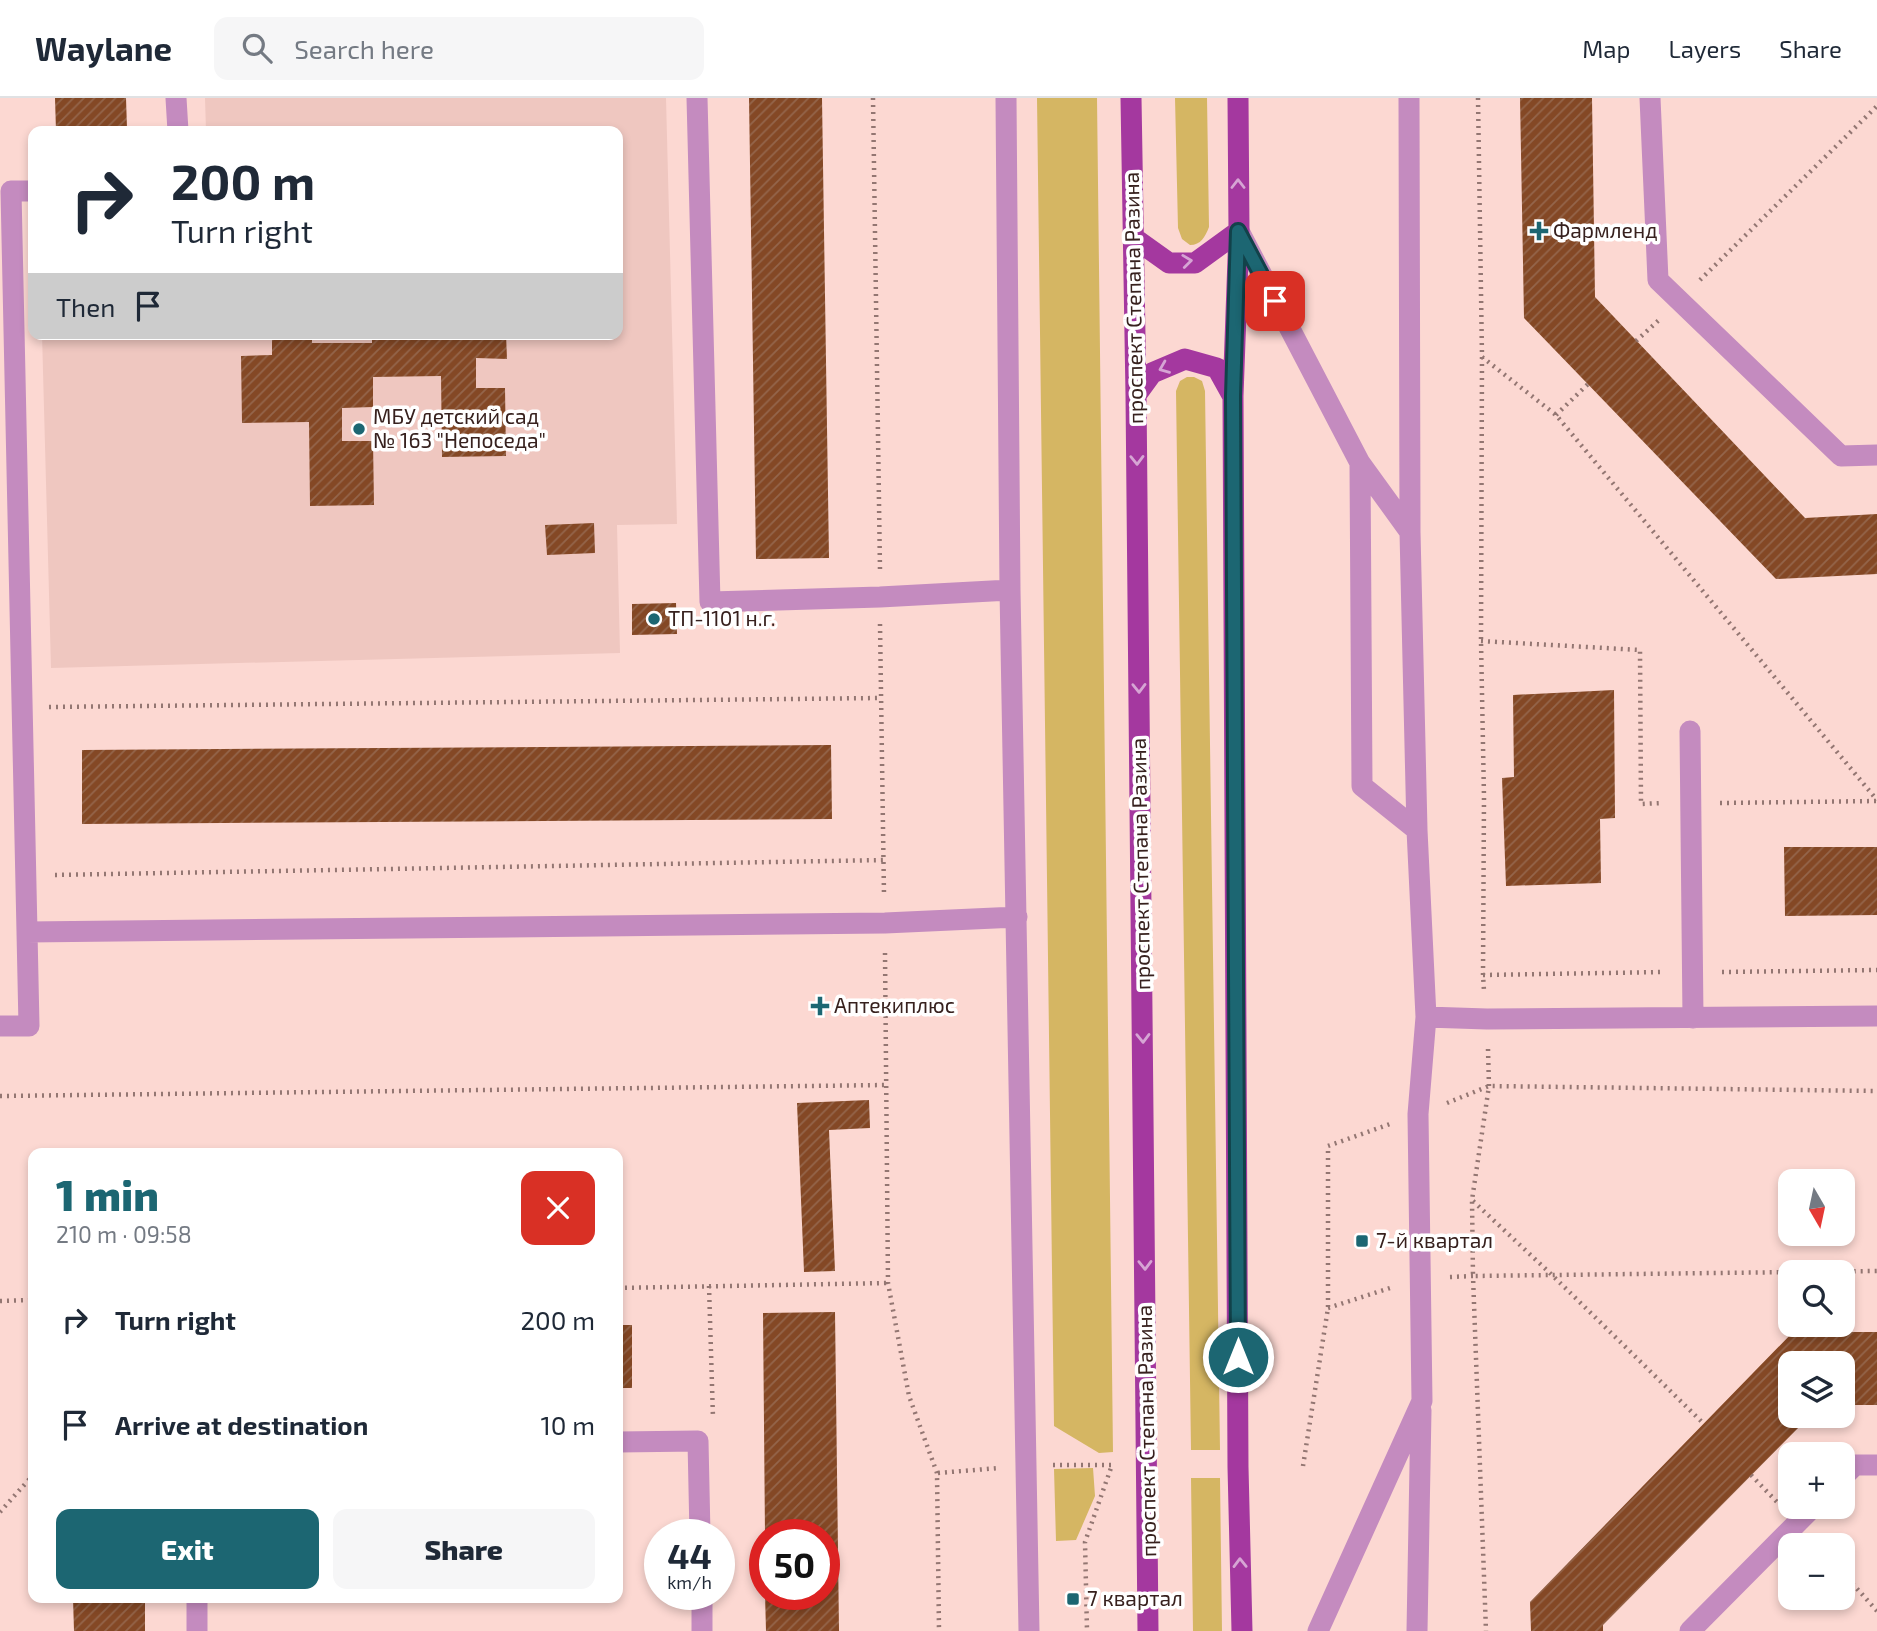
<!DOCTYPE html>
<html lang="en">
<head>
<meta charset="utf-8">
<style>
	body { margin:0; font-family:"Exo 2",sans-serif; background:#f6f6f7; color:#1f2937; height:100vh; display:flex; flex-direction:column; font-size:26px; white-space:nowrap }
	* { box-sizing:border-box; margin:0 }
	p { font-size:23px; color:#747a83 }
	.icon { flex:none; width:38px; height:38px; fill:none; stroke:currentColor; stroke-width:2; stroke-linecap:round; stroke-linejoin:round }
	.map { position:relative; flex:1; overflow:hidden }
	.side { position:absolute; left:28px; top:1050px; width:595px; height:455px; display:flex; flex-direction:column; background:#fff; border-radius:14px; box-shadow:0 4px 10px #0003 }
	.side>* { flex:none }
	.banner { position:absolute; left:28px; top:28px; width:595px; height:214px; border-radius:14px; box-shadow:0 4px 10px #0003; background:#fff; color:#1f2937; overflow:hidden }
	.needle { width:46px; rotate:171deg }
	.fabs { position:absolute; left:1778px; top:1071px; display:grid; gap:14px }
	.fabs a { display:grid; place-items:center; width:77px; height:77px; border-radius:14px; background:#fff; box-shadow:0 4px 10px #0003; font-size:35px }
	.speed { position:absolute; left:644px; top:1421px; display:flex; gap:14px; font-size:35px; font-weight:700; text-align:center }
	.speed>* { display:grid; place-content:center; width:91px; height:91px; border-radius:50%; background:#fff; box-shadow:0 4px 10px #0003; line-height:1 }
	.speed small { font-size:18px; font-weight:400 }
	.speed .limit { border:10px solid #d22; background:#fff; color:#111 }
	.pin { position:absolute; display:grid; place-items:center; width:60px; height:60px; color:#fff; margin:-30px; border-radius:14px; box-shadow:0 4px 10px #0006 }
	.me { position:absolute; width:77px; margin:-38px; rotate:0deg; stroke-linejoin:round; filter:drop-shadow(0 0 5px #0008) }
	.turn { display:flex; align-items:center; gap:24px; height:147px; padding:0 28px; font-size:32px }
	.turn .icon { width:91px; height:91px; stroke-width:2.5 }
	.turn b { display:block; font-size:49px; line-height:60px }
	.then { display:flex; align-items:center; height:66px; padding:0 28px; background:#0003; gap:14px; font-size:26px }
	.round { display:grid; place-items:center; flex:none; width:74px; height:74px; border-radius:14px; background:#f6f6f7 }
	.headline { display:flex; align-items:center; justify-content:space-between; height:119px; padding:0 28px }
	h1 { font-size:42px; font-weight:800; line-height:52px; color:#1c6672 }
	.action { display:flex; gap:14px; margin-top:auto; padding:14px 28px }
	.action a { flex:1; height:80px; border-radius:14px; background:#1c6672; color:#fff; font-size:28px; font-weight:800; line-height:80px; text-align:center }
	.action a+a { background:#f6f6f7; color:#1f2937 }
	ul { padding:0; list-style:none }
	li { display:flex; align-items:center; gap:21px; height:105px; padding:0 28px }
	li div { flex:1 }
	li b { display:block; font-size:26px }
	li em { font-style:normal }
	header { display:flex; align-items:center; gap:42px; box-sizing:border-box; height:98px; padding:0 35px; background:#fff; border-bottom:2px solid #e0e1e3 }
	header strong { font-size:33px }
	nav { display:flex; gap:38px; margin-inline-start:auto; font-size:24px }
	.search { width:490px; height:63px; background:#f6f6f7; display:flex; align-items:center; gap:18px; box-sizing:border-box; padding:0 24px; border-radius:14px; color:#747a83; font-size:26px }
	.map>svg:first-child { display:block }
	.built { fill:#efc7c0 }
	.green { fill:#d5b663 }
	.building { fill:url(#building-hatch) }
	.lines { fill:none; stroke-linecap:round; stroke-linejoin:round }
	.path { stroke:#937672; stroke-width:4.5; stroke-dasharray:2 5; stroke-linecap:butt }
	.minor { stroke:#c48bbf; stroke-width:21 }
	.major { stroke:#a4389f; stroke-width:21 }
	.oneway { stroke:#d6a5d4 }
	.route-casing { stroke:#12424a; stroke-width:18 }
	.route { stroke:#1c6672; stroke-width:12 }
	.poi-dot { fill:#1c6672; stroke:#fff; stroke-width:2.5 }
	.labels { text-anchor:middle; stroke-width:7; stroke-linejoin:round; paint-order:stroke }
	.poi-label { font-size:21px; fill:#37211e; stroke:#fff; text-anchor:start }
	.street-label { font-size:21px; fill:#37211e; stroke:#fff }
</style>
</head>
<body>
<header>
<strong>Waylane</strong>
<div class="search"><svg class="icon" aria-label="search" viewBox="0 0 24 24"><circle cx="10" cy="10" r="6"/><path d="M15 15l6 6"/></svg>Search here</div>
<nav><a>Map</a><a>Layers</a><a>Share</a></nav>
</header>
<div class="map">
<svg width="1877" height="1533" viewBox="0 0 1877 1533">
	<defs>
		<pattern id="building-hatch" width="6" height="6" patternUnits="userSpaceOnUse" patternTransform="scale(1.75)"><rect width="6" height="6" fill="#844825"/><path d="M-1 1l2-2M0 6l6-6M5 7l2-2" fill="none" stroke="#94654b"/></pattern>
	</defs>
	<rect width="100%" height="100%" fill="#fcd8d2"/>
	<path class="built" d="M205,0H666L677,426L617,427L620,555L51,570L42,236H618V33H206Z"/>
	<path class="green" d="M1037,0H1097L1113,1354L1099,1355L1054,1328Z
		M1175,0H1207L1209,129C1205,139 1201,147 1190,147L1182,141L1178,130Z
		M1187,279H1194L1202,283L1205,293L1220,1352H1191L1176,293L1180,283Z
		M1093,1370L1095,1398L1076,1442L1056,1443L1054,1371Z
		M1191,1380H1220L1222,1533H1193Z"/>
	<path class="building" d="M55,0H126L127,30L56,33Z
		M749,0H822L829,460L756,461Z
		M1520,0H1592L1595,199L1805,420L1877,416V476L1776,481L1524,220Z
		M272,236H312V245H372V236H506L507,261L476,260V290H505L506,358L442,359L441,278L373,279V309L342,310V343H373L374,407L310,408L309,324L242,325L241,258L272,257Z
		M594,425L595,455L547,457L545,427Z
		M676,505L677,536L632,537V506Z
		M1614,592L1615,720L1600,721L1601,785L1506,788L1502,680L1514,679L1513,597Z
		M831,647L832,721L82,726V652Z
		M1784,749H1877V817L1785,818Z
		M869,1002L870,1030L829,1032L835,1173L804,1174L797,1005Z
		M835,1214L839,1533H766L765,1496H824V1437H765L763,1215Z
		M618,1227H632V1290H618Z
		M1793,1234H1877V1307H1843V1265H1790V1318H1810L1603,1527V1533H1531L1530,1504Z
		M73,1500H145V1533H74Z"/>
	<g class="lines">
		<path class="path" d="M873,0L880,472
			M1478,0L1482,259L1481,543L1484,699L1483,877L1484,893
			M1700,182L1877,8
			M1636,243L1659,222
			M1482,259L1556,317L1877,702
			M1556,317L1588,286
			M880,526L884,797
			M1481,543L1640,552L1641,706L1663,705
			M49,609L881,600
			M1720,705L1877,703
			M55,777L884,762
			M885,855L888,1185L909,1298L937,1375L939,1533
			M1722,874L1877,872
			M1483,877L1664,874
			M1488,951L1489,988L1472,1102L1473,1178L1877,1173
			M0,998L886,987
			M1447,1005L1489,988L1877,993
			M1473,1103L1552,1177L1704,1326
			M1450,1179L1473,1178L1486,1533
			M709,1188L713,1320
			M618,1190L888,1185
			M0,1203L33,1202
			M1328,1210L1393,1189
			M1053,1367H1112L1085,1444L1087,1533
			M1303,1368L1328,1210V1048L1390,1026
			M938,1375L999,1370
			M1751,1377L1777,1404
			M0,1414L33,1377
			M1843,1475L1877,1513"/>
		<path class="minor" d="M176,0L178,33
			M697,0L710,504L880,499L1010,492
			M1006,0L1010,492L1029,1533
			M1409,0L1410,434
			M1650,0L1658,182L1841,358L1877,357
			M1239,133L1360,365L1410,434L1417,732L1426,919L1418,1016L1422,1303L1318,1533
			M1360,365L1362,688L1417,732
			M1690,633L1693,920
			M27,834L11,93H33
			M1426,919L1487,921L1877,918
			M0,928H29L27,834L885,825L1017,819
			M618,1344L698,1343L700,1437
			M1843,1379L1855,1367H1877
			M702,1496V1533
			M197,1500V1533
			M1417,1533L1421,1312
			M1690,1533L1813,1409"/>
		<path class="major" d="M1131,0L1136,297L1148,1533
			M1238,0L1239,133L1233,298L1238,1369L1242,1533
			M1134,140L1169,165H1195L1239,133
			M1136,297L1152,275L1185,261L1217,270L1232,297"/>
	</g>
	<defs><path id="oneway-chevron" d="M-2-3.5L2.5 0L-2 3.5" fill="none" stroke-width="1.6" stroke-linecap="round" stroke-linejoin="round" transform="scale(1.75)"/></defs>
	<g class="oneway">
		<use href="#oneway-chevron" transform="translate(1238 86) rotate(-90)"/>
		<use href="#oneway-chevron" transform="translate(1187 163) rotate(-7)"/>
		<use href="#oneway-chevron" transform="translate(1164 270) rotate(158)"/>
		<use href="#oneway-chevron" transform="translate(1137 362) rotate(89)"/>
		<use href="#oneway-chevron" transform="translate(1139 590) rotate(89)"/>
		<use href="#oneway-chevron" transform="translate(1143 940) rotate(89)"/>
		<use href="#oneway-chevron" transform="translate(1145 1167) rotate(89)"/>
		<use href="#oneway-chevron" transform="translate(1240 1465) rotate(-91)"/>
	</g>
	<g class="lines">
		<defs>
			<path id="route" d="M1238,1259L1233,298L1238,133L1275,203"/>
		</defs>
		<use href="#route" class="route-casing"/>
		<use href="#route" class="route"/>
	</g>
	<g class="poi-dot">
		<path d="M1535.5 122.5h7v7h7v7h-7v7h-7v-7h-7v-7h7z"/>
		<circle cx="359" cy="331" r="7"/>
		<circle cx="654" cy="521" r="7"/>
		<path d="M816.5 897.5h7v7h7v7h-7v7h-7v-7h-7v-7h7z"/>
		<rect x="1355" y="1136" width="14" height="14" rx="3.5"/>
		<rect x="1066" y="1494" width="14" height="14" rx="3.5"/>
	</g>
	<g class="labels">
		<g class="poi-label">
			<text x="1553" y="140">Фармленд</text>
			<text x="373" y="326">МБУ детский сад<tspan x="373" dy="24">№ 163 "Непоседа"</tspan></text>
			<text x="668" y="528">ТП-1101 н.г.</text>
			<text x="834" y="915">Аптекиплюс</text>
			<text x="1376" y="1150">7-й квартал</text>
			<text x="1087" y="1508">7 квартал</text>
		</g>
		<g class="street-label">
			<text transform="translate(1134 200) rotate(-91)" y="7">проспект Степана Разина</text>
			<text transform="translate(1141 766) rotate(-91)" y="7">проспект Степана Разина</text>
			<text transform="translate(1147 1333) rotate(-91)" y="7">проспект Степана Разина</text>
		</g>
	</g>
</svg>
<div class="fabs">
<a><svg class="needle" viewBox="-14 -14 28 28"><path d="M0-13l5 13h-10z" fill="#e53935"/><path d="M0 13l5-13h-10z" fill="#747a83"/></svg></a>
<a><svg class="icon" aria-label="search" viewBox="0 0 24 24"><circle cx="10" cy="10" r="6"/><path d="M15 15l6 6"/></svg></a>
<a><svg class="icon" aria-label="layers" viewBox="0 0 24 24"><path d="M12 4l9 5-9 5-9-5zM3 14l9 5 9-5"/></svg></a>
<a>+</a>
<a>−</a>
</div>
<div class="speed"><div>44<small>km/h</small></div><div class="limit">50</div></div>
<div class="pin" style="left:1275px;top:203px;background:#d93025"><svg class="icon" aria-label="arrive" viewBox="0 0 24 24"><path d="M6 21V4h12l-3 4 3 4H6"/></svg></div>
<svg class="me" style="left:1238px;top:1259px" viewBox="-20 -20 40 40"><circle r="17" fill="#1c6672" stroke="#fff" stroke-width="3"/><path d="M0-11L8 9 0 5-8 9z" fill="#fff"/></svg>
<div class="banner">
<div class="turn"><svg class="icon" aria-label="right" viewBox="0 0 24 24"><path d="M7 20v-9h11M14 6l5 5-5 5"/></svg><div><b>200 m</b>Turn right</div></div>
<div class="then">Then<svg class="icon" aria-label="arrive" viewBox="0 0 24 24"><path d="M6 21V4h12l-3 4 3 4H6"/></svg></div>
</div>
<section class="side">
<div class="headline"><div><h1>1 min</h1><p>210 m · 09:58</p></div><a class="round" style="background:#d93025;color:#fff"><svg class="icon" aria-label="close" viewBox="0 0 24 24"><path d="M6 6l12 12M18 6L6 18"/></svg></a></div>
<ul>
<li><svg class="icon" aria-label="right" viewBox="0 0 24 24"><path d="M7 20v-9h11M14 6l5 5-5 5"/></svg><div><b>Turn right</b></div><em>200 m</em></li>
<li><svg class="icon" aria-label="arrive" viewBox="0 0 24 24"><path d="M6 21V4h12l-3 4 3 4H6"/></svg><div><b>Arrive at destination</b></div><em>10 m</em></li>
</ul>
<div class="action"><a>Exit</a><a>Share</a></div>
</section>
</div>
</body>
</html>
